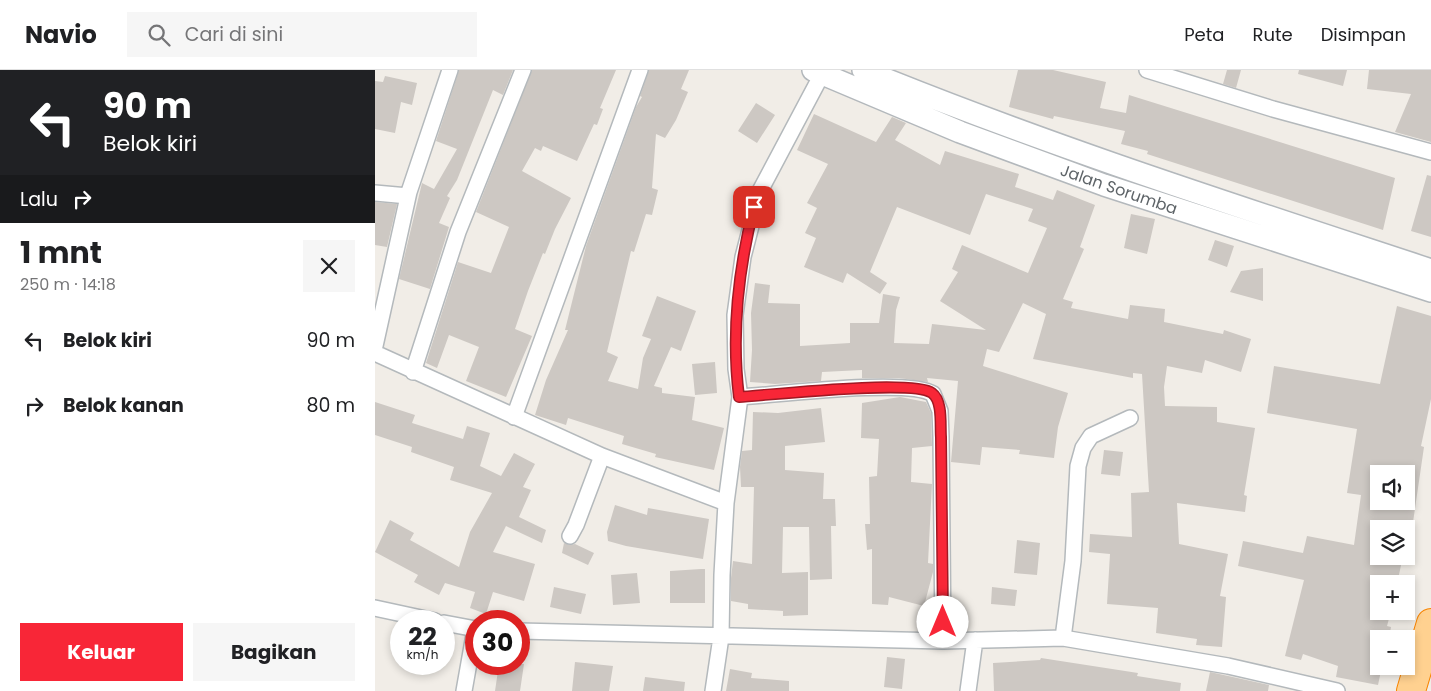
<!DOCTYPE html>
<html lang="id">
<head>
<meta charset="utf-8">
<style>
	body { margin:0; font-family:Poppins,sans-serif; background:#f6f6f6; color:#202124; height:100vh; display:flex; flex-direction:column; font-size:19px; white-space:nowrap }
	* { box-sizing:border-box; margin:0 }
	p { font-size:16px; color:#757577 }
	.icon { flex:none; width:28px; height:28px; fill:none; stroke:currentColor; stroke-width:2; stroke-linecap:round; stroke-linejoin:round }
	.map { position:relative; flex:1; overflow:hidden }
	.panel { display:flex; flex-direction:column; background:#fff; width:375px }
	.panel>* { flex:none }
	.hud { background:#202124; color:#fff; overflow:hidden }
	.buttons { position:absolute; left:995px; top:395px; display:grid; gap:10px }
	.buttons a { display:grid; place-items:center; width:45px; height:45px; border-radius:0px; background:#fff; box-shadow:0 2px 8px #0003; font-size:25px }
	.speed { position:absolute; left:15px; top:540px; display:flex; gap:10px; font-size:25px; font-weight:700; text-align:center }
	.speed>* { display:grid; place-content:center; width:65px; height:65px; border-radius:50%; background:#fff; box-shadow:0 2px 8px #0003; line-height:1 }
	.speed small { font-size:12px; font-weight:400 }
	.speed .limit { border:8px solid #d22; background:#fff; color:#111 }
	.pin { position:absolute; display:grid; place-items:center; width:42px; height:42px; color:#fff; margin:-21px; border-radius:10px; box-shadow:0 2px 8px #0006 }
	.me { position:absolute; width:55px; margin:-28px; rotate:0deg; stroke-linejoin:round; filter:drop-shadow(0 0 4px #0008) }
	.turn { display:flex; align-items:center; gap:18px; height:105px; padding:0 20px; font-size:22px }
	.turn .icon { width:65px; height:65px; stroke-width:2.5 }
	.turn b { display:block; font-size:35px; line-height:42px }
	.then { display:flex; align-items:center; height:48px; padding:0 20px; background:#0003; gap:10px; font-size:19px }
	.round { display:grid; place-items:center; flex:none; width:52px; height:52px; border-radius:0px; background:#f6f6f6 }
	.overview { display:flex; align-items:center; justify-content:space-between; height:85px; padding:0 20px }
	h1 { font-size:30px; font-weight:700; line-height:38px }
	.button { display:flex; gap:10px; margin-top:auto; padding:10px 20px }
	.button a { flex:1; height:58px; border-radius:0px; background:#f82637; color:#fff; font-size:20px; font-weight:700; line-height:58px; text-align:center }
	.button a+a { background:#f6f6f6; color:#202124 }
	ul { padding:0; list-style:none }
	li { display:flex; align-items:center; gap:15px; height:65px; padding:0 20px }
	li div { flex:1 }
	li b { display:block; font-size:19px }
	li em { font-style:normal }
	header { display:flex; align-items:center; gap:30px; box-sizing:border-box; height:70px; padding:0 25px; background:#fff; border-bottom:1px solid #e0e0e0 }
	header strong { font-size:24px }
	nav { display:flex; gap:28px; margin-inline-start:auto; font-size:18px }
	.search { width:350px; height:45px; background:#f6f6f6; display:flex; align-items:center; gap:12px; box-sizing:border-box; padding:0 18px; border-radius:0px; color:#757577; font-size:19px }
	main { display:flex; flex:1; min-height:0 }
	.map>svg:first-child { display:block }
	.building { fill:#cdc8c3; fill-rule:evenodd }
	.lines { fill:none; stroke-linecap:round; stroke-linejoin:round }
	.street-casing { stroke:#b4b9bc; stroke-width:18 }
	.secondary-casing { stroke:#b3b8bc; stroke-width:24 }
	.highway-casing { stroke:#f88400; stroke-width:30 }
	.street { stroke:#fff; stroke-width:15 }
	.secondary { stroke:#fff; stroke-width:21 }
	.highway { stroke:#ffd190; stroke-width:28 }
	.route-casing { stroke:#a11924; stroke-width:12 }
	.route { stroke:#f82637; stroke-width:9 }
	.labels { text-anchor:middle; stroke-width:5; stroke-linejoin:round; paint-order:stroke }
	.street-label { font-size:16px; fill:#5e6468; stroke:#fff }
</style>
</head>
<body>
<header>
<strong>Navio</strong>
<div class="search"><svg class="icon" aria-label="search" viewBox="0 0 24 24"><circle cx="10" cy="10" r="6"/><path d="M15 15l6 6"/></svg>Cari di sini</div>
<nav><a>Peta</a><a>Rute</a><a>Disimpan</a></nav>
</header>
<main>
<section class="panel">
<div class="hud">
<div class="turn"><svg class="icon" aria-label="left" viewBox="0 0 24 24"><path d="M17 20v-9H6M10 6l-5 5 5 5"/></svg><div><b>90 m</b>Belok kiri</div></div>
<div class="then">Lalu<svg class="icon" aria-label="right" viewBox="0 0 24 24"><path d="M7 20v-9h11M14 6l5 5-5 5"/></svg></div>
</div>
<div class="overview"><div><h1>1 mnt</h1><p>250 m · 14:18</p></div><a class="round"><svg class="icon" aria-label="close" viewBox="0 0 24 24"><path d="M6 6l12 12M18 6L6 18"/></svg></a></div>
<ul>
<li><svg class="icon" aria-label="left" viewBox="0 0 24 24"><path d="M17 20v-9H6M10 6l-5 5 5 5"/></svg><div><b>Belok kiri</b></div><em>90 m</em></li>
<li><svg class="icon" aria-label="right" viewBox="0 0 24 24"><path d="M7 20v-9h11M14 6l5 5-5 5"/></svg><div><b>Belok kanan</b></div><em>80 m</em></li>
</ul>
<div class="button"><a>Keluar</a><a>Bagikan</a></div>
</section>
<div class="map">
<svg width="1056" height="621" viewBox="0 0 1056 621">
	<rect width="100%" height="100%" fill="#f1ede7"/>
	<path class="building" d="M84,0H138L128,25L118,20L82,110L72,126L75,128L64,153L74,157L55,219L24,209L47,113L59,119L82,79L61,71Z
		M157,0H241L225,38L228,39L222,55L219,54L202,91L168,76L166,81L160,78L147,101L196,128L180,159L170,184L168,183L153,221L140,259L157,266L131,327L91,311L104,277L74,265L62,298L51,293L83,192L116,203L134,157L101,142Z
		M274,0H314L306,19L313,22L301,50L290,68L281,64L277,118L283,120L277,145L271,144L259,182L256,181L232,282L243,287L233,311L263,319L268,288L276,269L267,266L282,226L321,241L306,281L296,277L279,316L287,318V323L320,327L317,350L349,358L339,400L280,387L281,384L247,374L249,366L193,348L191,355L160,345L171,310L193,260H190L211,176L261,37L267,27L265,26Z
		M643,0H678L731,12L725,38L751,43L754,25L1020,108L1008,160L772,84L773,81L746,74L750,61L679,46L678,49L634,37Z
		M852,0H866L861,18L848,14Z
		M924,0H972L968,16L923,4Z
		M994,0H1056V72L1020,62L1036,24L992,19Z
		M10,6L42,13L37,35L26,32L20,63L0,59V11L8,12Z
		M381,33L400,45L382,73L363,61Z
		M439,44L501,72L517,47L531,53L520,70L565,95L570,81L644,104L640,117L678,130L682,120L720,135L705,177L709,179L688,229L698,232L696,238L753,249L755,235L790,239L789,252L848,264L849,260L876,269L866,302L830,290L827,303L792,296L789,317L790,336L842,337V352L880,358L869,425L872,426L870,442L802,433L804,474L853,484L845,526L851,527L847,577L821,575L822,569L781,563L783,538L732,534L735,484L714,482L715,464L757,467L756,423L774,422L767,304L758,303V308L658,289L671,244L648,233L624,282L612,279L608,296L693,323L683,357L679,388L644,384L645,380L607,377L605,395L576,392L583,311L552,308L553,312L524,308H487V300L447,302L446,311L400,314L375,312L377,280L376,243L380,213L395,215L393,233L425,234V276L475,273V253H504L508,224L525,227L521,240L519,273L554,274L557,254L611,260L565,231L583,202L577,199L587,175L653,203L672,158L653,151L658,139L611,124L595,165L522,137L495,202L512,213L505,224L472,203L468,213L429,197L441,168L430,163L442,138L432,133L453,94L422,80Z
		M1052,105L1056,106V167L1036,161Z
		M0,132L22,134L12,177L0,175Z
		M756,144L780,149L772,184L749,178Z
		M840,170L859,176L852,197L833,190Z
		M888,198V231L855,222L866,201Z
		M1022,236L1056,246V329L1046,376L1049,377L1037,459H1004V486H1028L1022,514H1004V541H1016L1012,556L1016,557L1014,569H1004V596H1007L1003,615L961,607L963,596L928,584L926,590L910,586L929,510L863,496L868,471L928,483L932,466L979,475L986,425L972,423L982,359L892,343L899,296L1005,314ZM1004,404H1031V431H1004Z
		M340,292L342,323L320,325L317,294Z
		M525,327L551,332L556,343L557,376L537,378L536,412L557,414L553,493L558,494V502L549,536L514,527L513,535L497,534V479L492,480L490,454H495L494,407L502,406L504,369L486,368L487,333Z
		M0,332L40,345L37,353L88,369L92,356L115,363L105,396L126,406L139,383L160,394L148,417L156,420L144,447L171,460L167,473L131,456L118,482L160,494L149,531L118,522L111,544L95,538L100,522L70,513L64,525L39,512L43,505L0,482L15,450L39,463L35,470L84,497L95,462L117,423L75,410L79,397L36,382L37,377L0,365Z
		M446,338L450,372L410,376V400L449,403L448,429H460L461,456H456L457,509L435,510L434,457H408L407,503L433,502V545L408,546V541L373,539V534L356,531V508L358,491L377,494L379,417H366L365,397L367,381L377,380L378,342L403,343Z
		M729,380L748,382L745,406L726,404Z
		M240,435L272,445L273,438L334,449L328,489L251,476L233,471L232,462Z
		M642,470L665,473L662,505L639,503Z
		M189,473L195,475L200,474L219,483L213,495L187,483Z
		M326,499H330V533H295V501Z
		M262,503L265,533L238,535L236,505Z
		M179,517L211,524L206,544L175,537Z
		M617,517L642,520L640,536L616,534Z
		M512,587L530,589L527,619L509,617Z
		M666,588L763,603L762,606L806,613L805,621H619L618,593L665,590Z
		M200,592L238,596L234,621H197Z
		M124,594H149L145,621H120Z
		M355,599L377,603L376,608L414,611V621H351Z
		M835,602L894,615L893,621H831Z
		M270,607L310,612L309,621H268Z"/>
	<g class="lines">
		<defs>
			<path id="street" d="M772,0L898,39L1056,82
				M0,123L33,126
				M0,276L34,122L75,0
				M0,283L227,386L351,433
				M38,302L83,162L148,0
				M365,327C399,325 535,308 558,324L565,341L566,367L568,571
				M139,347L265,0
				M195,466L201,455L227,386
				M0,538L60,551
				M69,553L101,559
				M144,561L568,571L688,568L853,596L962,621
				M688,568L698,491L703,396L708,378L716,366L755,348
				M89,621L100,559
				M338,621L346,567L347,505L351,433L365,327L361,299L360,245L368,187L385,121L447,4
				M593,621L600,570"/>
			<path id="secondary" d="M438,0L585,62L729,115L1056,221
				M488,0C674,76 865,137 1056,200"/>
			<path id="highway" d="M1036,621L1056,553"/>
		</defs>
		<use href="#street" class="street-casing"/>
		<use href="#secondary" class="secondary-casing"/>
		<use href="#highway" class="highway-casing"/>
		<use href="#street" class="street"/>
		<use href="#secondary" class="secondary"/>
		<use href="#highway" class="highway"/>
	</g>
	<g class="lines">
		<defs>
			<path id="route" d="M379,137C363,200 356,262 364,327C395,325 538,309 557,323C568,331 565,355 566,367L568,552"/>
		</defs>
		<use href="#route" class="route-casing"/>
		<use href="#route" class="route"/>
	</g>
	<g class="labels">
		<g class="street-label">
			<text transform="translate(744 119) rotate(19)" y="6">Jalan Sorumba</text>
		</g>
	</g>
</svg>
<div class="buttons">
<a><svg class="icon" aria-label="sound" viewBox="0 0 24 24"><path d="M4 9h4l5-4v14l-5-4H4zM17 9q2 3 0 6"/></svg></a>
<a><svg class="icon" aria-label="layers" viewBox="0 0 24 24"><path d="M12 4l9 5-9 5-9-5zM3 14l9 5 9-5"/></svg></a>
<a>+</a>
<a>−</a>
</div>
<div class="speed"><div>22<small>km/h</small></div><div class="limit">30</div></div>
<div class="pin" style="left:379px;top:137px;background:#d93025"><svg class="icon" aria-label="arrive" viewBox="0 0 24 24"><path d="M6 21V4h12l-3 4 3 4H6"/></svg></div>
<svg class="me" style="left:568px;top:552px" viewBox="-20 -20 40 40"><circle r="19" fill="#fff"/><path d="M0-13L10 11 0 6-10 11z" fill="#f82637"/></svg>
</div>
</main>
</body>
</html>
